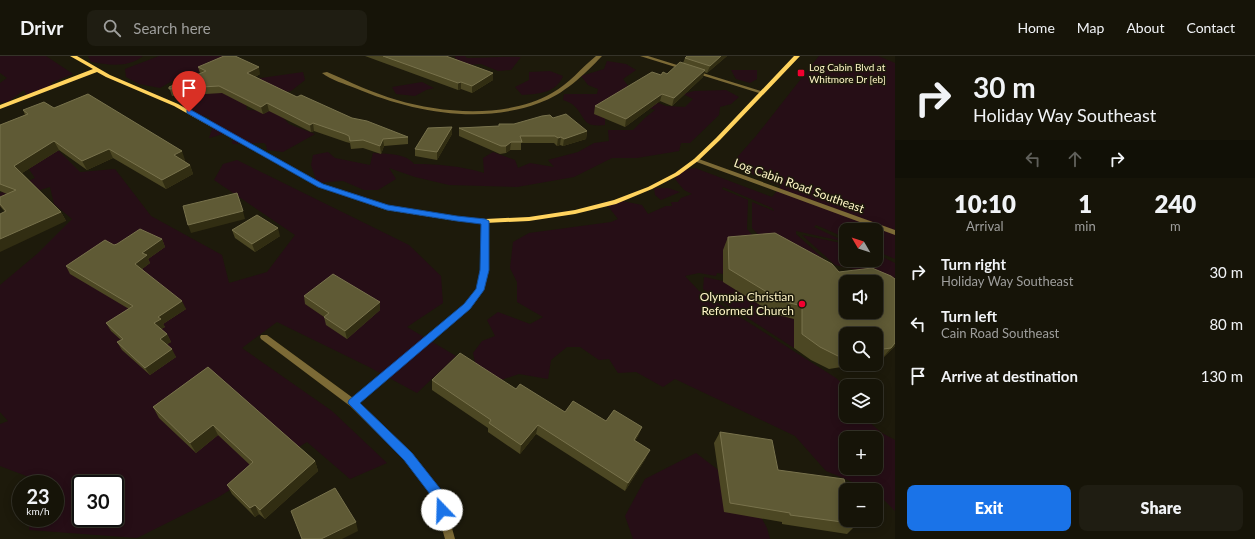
<!DOCTYPE html>
<html lang="en">
<head>
<meta charset="utf-8">
<style>
	body { margin:0; font-family:Lato,sans-serif; background:#1f1d12; color:#f1f3f6; height:100vh; display:flex; flex-direction:column; font-size:15px; white-space:nowrap }
	* { box-sizing:border-box; margin:0 }
	p { font-size:13px; color:#9e9e9c }
	.icon { flex:none; width:22px; height:22px; fill:none; stroke:currentColor; stroke-width:2; stroke-linecap:round; stroke-linejoin:round }
	.map { position:relative; flex:1; overflow:hidden }
	.panel { display:flex; flex-direction:column; background:#161408; width:360px }
	.panel>* { flex:none }
	.hud { background:#161408; color:#f1f3f6; overflow:hidden }
	.needle { width:26px; rotate:309deg }
	.controls { position:absolute; left:839px; top:167px; display:grid; gap:8px }
	.controls a { display:grid; place-items:center; width:44px; height:44px; border-radius:8px; background:#161408; box-shadow:0 2px 10px #0003,0 0 0 1px #353329; font-size:20px }
	.speed { position:absolute; left:12px; top:419px; display:flex; gap:8px; font-size:20px; font-weight:700; text-align:center }
	.speed>* { display:grid; place-content:center; width:52px; height:52px; border-radius:50%; background:#161408; box-shadow:0 2px 10px #0003,0 0 0 1px #353329; line-height:1 }
	.speed small { font-size:10px; font-weight:400 }
	.speed .limit { border:2px solid #111; border-radius:6px; background:#fff; color:#111 }
	.pin { position:absolute; display:grid; place-items:center; width:34px; height:34px; color:#fff; margin:-41px -17px; border-radius:50% 50% 50% 0; rotate:-45deg; box-shadow:0 0 4px #0007 }
	.pin .icon { rotate:45deg }
	.me { position:absolute; width:44px; margin:-22px; rotate:339deg; stroke-linejoin:round; filter:drop-shadow(0 0 3px #0008) }
	.turn { display:flex; align-items:center; gap:14px; height:84px; padding:0 12px; font-size:18px }
	.turn .icon { width:52px; height:52px; stroke-width:2.5 }
	.turn b { display:block; font-size:28px; line-height:34px }
	.lanes { display:flex; align-items:center; height:38px; padding:0 12px; background:#0003; justify-content:center; gap:20px; direction:ltr }
	.lanes .off { opacity:.35 }
	.eta { display:flex; justify-content:space-evenly; align-items:center; height:68px; text-align:center }
	.eta b { font-size:24px; font-weight:800; line-height:28px }
	.button { display:flex; gap:8px; margin-top:auto; padding:8px 12px }
	.button a { flex:1; height:46px; border-radius:8px; background:#1a73e8; color:#fff; font-size:16px; font-weight:800; line-height:46px; text-align:center }
	.button a+a { background:#1f1d12; color:#f1f3f6 }
	ul { padding:0; list-style:none }
	li { display:flex; align-items:center; gap:12px; height:52px; padding:0 12px }
	li div { flex:1 }
	li b { display:block; font-size:15px }
	li em { font-style:normal }
	header { display:flex; align-items:center; gap:24px; box-sizing:border-box; height:56px; padding:0 20px; background:#161408; border-bottom:1px solid #353329 }
	header strong { font-size:19px }
	nav { display:flex; gap:22px; margin-inline-start:auto; font-size:14px }
	.search { width:280px; height:36px; background:#1f1d12; display:flex; align-items:center; gap:10px; box-sizing:border-box; padding:0 14px; border-radius:8px; color:#9e9e9c; font-size:15px }
	main { display:flex; flex:1; min-height:0 }
	.map>svg:first-child { display:block }
	.green { fill:#260e16; fill-rule:evenodd }
	.lines { fill:none; stroke-linecap:round; stroke-linejoin:round }
	.street { fill:#7c6a36; fill-rule:evenodd }
	.secondary { fill:#ffd35e; fill-rule:evenodd }
	.wall { fill:#4c4723 }
	.shaded-wall { fill:#312d12 }
	.building { fill:#5f5a35; stroke:#78724c; fill-rule:evenodd }
	.route { fill:#1a73e8; stroke:#114b97 }
	.poi-dot { fill:#f20030; stroke:#1d1a0b; stroke-width:1.5 }
	.labels { text-anchor:middle; stroke-width:3; stroke-linejoin:round; paint-order:stroke }
	.far-poi-label { font-size:10px; fill:#fff5c7; stroke:#1d1a0b; text-anchor:start }
	.street-label { font-size:12px; fill:#fff5c7; stroke:#1d1a0b }
	.poi-label { font-size:12px; fill:#fff5c7; stroke:#1d1a0b; text-anchor:end }
</style>
</head>
<body>
<header>
<strong>Drivr</strong>
<div class="search"><svg class="icon" aria-label="search" viewBox="0 0 24 24"><circle cx="10" cy="10" r="6"/><path d="M15 15l6 6"/></svg>Search here</div>
<nav><a>Home</a><a>Map</a><a>About</a><a>Contact</a></nav>
</header>
<main>
<div class="map">
<svg width="895" height="483" viewBox="0 0 895 483">
	<rect width="100%" height="100%" fill="#1d1a0b"/>
	<path class="green" d="M0,0H46L73,18L51,27L54,30L27,40L24,34L8,46L0,47V27L7,22L0,17Z
		M88,0H143C128,12 109,9 91,6Z
		M159,0H227L206,7L214,12L172,25L160,32L139,28L126,21L125,13Z
		M453,0H465L467,2C481,2 508,0 521,1L511,14L498,15L481,8L451,10L456,1Z
		M819,0H878L895,7V203L876,195V174H846V182L816,169L814,171L846,186L796,175V178L826,205L796,189L769,190L752,172V146L774,155L772,152L723,131L722,133L748,144L747,173L759,187L723,218L717,217L716,220L699,217L685,220L699,235L836,322L846,331V360H862L882,377L895,384V455L876,436V434H872L826,415L795,380L675,323L663,331L636,316L618,317L609,303L599,304L580,291H567L551,304L548,323L519,318L495,326L477,315L473,297L482,285L495,280L487,264L498,256L530,268L543,261L517,246V226L510,212L513,186L529,177L611,166L618,163L607,149L622,145L642,149L648,158L666,150H672L671,146H678L681,142L692,138L684,134L675,123L682,114L695,112L772,141L781,130L744,115L733,106L756,80ZM846,382H876V412H846Z
		M607,5L626,8L636,14L623,23L631,34L654,45L666,50L685,51L693,43L683,38L694,35L726,34L739,41L731,48L720,51L719,59L690,87H681L679,95L637,102H612L574,121L517,131L449,129L415,121L389,112L396,123L378,134H364L343,125L317,127L311,109L313,99L328,96L335,102L370,109L373,97C386,98 406,97 414,108C438,108 461,110 484,117L483,102L493,96L515,104L518,112L530,107L554,111L548,104L578,96L594,87L609,85L608,74H633L646,61L655,54L642,49L632,41L609,40L619,50L605,62V69C580,72 587,60 572,48C569,46 566,45 563,44L564,38H597L598,33L588,29L581,20L604,13Z
		M731,14H757V23L750,27L736,23Z
		M550,15L563,20C556,37 539,38 522,39L515,31L529,24V16Z
		M303,16L305,24L291,35L267,40L245,39L247,54L277,55L289,68L315,78L283,96L267,94L266,89L264,87L232,88L233,81L227,77L209,82L212,73L209,61L190,59L192,40L234,34L246,24Z
		M422,26L434,32L426,34L415,40L396,38L392,31Z
		M49,85L80,116L115,113L151,160L222,199L229,227L267,216L295,179L214,124L223,108L237,104L409,189L441,220L443,247L407,271L456,300L417,337L369,311L277,266L242,292L332,355L387,407L350,423L307,386L217,442L137,482L29,474L30,462H55V428H34V423L0,410V368L8,365L0,356V229L37,198L72,163L54,148L50,131L14,142L0,151V137L35,122L20,100ZM81,428H115V462H81Z
		M654,132H668L680,136L661,144L655,139Z
		M802,179L846,188V204H876V198L895,207V225L880,219L835,209Z
		M704,221L723,225L768,254H774L794,263V292L703,233Z
		M696,397L747,436L767,472L770,483H633L625,460L645,423Z"/>
	<g class="lines">
		<path class="street" d="M596,0H602C584,19 563,39 539,47C480,69 412,56 355,32C345,28 331,24 322,17L327,16C350,26 373,37 397,44C444,58 509,62 552,37C569,28 581,12 596,0Z
			M640,0H648L764,36L759,37Z
			M696,102L895,174V179L694,105L693,104Z
			M483,163H485L489,165V214L484,234L470,253L359,347L412,397L442,436L455,483H445L433,441L404,403L350,350L261,283L260,281L261,279H267L353,342L464,249L476,233L481,214Z"/>
		<path class="secondary" d="M70,0H77L110,19L178,48L323,129L388,150L457,161L485,163L529,161L575,154L614,144L648,131L675,117L694,103L716,82L794,0H800L720,84L698,105L679,119L652,133L616,148L575,158L529,165L485,167L457,165L387,154L319,131L174,50L106,21L97,16L0,53V49L93,13Z"/>
	</g>
	<path class="wall" d="M365,0H446L493,17V24L472,37L461,33L458,34Z
		M727,0L707,17L704,16L703,21L672,50L660,45L625,71L594,58L595,50L661,19L667,18L683,7L685,2Z
		M198,11L260,18L255,21L297,41L352,62L408,81V88L384,90L381,98L363,92L351,93L350,87L346,86L314,75L311,76L269,55L263,58L222,37L172,40L169,31L200,17Z
		M54,52L185,104L184,105L190,109L193,118L166,133L113,102L87,114L59,94L22,117L61,156L66,165L5,156L0,150V148L7,138L0,135V69L25,59L23,54Z
		M553,62L587,75L586,83L563,90L560,89L557,90L554,87H521V94H510L506,97L500,98L459,80V72L499,70V68H514Z
		M452,71V78L437,104L415,100V93Z
		M232,174L280,180L255,196L235,182Z
		M728,181L839,216L895,223V290L880,305H876V278H846V308H860L829,313L811,304L794,292V263L778,259L774,254H768L723,226V194Z
		M162,183L165,191L148,203L150,207L142,213L186,253L163,268L165,271L161,273L167,278L171,286L167,288L176,301L150,319L122,294L117,286L121,284L111,275L106,267L129,253L70,218L66,210L114,189Z
		M304,240L380,254L347,283L326,269L324,261L305,248Z
		M208,311L315,405L318,415L265,463L259,458L255,461L232,438L227,429L250,409L218,379L196,397L159,362L153,351Z
		M432,324L516,333L565,356L606,365L642,371L638,380L635,385L646,402L625,435L536,378L520,398L488,376V372L432,334Z
		M720,376L778,414L857,468L847,478L782,468V466L724,456L714,387Z"/>
	<path class="shaded-wall" d="M721,0H727L707,17L710,10Z
		M259,11L260,18L249,24L247,17Z
		M705,14L703,21L672,50L674,42Z
		M493,17V24L472,37V30Z
		M461,26V33L458,34V27Z
		M662,38L660,45L625,71L626,63Z
		M267,47L269,55L263,58L261,51Z
		M313,67L314,75L311,76L310,69Z
		M452,71V78L437,104V96Z
		M587,75L586,83L563,90L564,83Z
		M561,81L560,89L557,90L558,82Z
		M383,83L384,90L381,98L380,90Z
		M54,85L59,94L19,119L14,110Z
		M511,86L510,94L506,97V90Z
		M109,93L113,102L87,114L82,105Z
		M182,95L185,104L177,108L174,99Z
		M190,109L193,118L166,133L162,124Z
		M243,155L245,163L191,177L188,169Z
		M61,156L66,165L0,196V183Z
		M278,172L280,180L255,196L252,188Z
		M162,183L165,191L148,203L150,207L138,216L135,208L142,197Z
		M182,245L186,253L163,268L165,271L158,275L154,267L158,261Z
		M380,246V254L347,283L345,275Z
		M167,278L171,286L164,290L160,283Z
		M895,287V290L880,305L891,292Z
		M172,293L176,301L150,319L145,312Z
		M213,369L218,379L196,397L190,387Z
		M538,369L536,378L520,398L521,389Z
		M642,371L638,380L630,392L634,384Z
		M650,394L646,402L625,435L628,427Z
		M315,405L318,415L265,463L260,454Z
		M255,449L259,458L255,461L250,452Z
		M356,466L358,475L342,483H321Z"/>
	<path class="building" d="M224,0H235L259,11L247,17L297,41L301,39L352,62L367,65L408,81L383,83L380,90L363,84L350,85L349,80L345,78L313,67L310,69L267,47L261,51L219,30L169,33V31L206,15L198,11Z
		M383,0H446L493,17L472,30L461,26L458,27Z
		M687,0H721L710,10L685,2Z
		M680,6L705,14L674,42L662,38L626,63L595,50L652,16L661,19L663,16L667,18Z
		M88,38L182,95L174,99L190,109L162,124L109,93L82,105L54,85L14,110L61,156L0,183V158L6,155L0,148V141L16,134L0,128V69L28,58L23,54L44,46L54,52Z
		M566,58L587,75L564,83L561,81L558,82L555,80H520L522,86H511L506,90H501L459,72L499,70V68H514L542,60L550,59L553,62Z
		M452,71L437,96L415,93L428,72Z
		M237,137L243,155L188,169L183,150Z
		M257,159L278,172L252,188L232,174Z
		M140,173L162,183L142,197L147,199L135,208L182,245L158,261L161,263L154,267L167,278L160,283L172,293L145,312L117,286L123,283L106,267L133,250L66,210L105,184L114,189L117,188Z
		M775,177L832,208L839,216L872,212L891,220L895,223V287L891,292L876,294V278H846V299L838,300L820,291L802,278V250L786,246L781,240L775,241L729,213L728,181ZM846,226H876V256H846Z
		M333,218L380,246L345,275L324,261L329,257L304,240Z
		M460,297L516,333L520,328L565,356L573,345L606,365L614,354L642,371L634,384L650,394L628,427L538,369L521,389L489,367L491,364L432,324Z
		M208,311L315,405L260,454L255,449L250,452L227,429L253,406L213,369L190,387L153,351Z
		M720,376L772,384L778,414L844,423L847,434H846V464H856L857,468L790,459V457L730,447Z
		M335,432L356,466L321,483H302L291,455Z"/>
	<path class="route" d="M187,54H191L323,128L388,149L457,160L485,163L489,165V214L484,234L470,253L360,347L412,397L442,435L448,454L446,458L442,459L438,458L433,442L404,404L348,347L349,344L464,248L476,233L480,214L481,168L457,165L387,154L318,131L187,57Z"/>
	<g class="poi-dot">
		<rect x="797" y="13" width="8" height="8" rx="2"/>
		<circle cx="802" cy="248" r="4"/>
	</g>
	<g class="labels">
		<g class="far-poi-label">
			<text x="809" y="15">Log Cabin Blvd at<tspan x="809" dy="12">Whitmore Dr [eb]</tspan></text>
		</g>
		<g class="street-label">
			<text transform="translate(799 130) rotate(20)" y="4">Log Cabin Road Southeast</text>
		</g>
		<g class="poi-label">
			<text x="794" y="245">Olympia Christian<tspan x="794" dy="14">Reformed Church</tspan></text>
		</g>
	</g>
</svg>
<div class="controls">
<a><svg class="needle" viewBox="-14 -14 28 28"><path d="M0-13l5 13h-10z" fill="#e53935"/><path d="M0 13l5-13h-10z" fill="#9e9e9c"/></svg></a>
<a><svg class="icon" aria-label="sound" viewBox="0 0 24 24"><path d="M4 9h4l5-4v14l-5-4H4zM17 9q2 3 0 6"/></svg></a>
<a><svg class="icon" aria-label="search" viewBox="0 0 24 24"><circle cx="10" cy="10" r="6"/><path d="M15 15l6 6"/></svg></a>
<a><svg class="icon" aria-label="layers" viewBox="0 0 24 24"><path d="M12 4l9 5-9 5-9-5zM3 14l9 5 9-5"/></svg></a>
<a>+</a>
<a>−</a>
</div>
<div class="speed"><div>23<small>km/h</small></div><div class="limit">30</div></div>
<div class="pin" style="left:189px;top:56px;background:#d93025"><svg class="icon" aria-label="arrive" viewBox="0 0 24 24"><path d="M6 21V4h12l-3 4 3 4H6"/></svg></div>
<svg class="me" style="left:442px;top:454px" viewBox="-20 -20 40 40"><circle r="19" fill="#fff"/><path d="M0-13L10 11 0 6-10 11z" fill="#1a73e8"/></svg>
</div>
<section class="panel">
<div class="hud">
<div class="turn"><svg class="icon" aria-label="right" viewBox="0 0 24 24"><path d="M7 20v-9h11M14 6l5 5-5 5"/></svg><div><b>30 m</b>Holiday Way Southeast</div></div>
<div class="lanes"><svg class="icon off" aria-label="left" viewBox="0 0 24 24"><path d="M17 20v-9H6M10 6l-5 5 5 5"/></svg><svg class="icon off" aria-label="ahead" viewBox="0 0 24 24"><path d="M12 20V5M6 11l6-6 6 6"/></svg><svg class="icon" aria-label="right" viewBox="0 0 24 24"><path d="M7 20v-9h11M14 6l5 5-5 5"/></svg></div>
</div>
<div class="eta">
<div><b>10:10</b><p>Arrival</p></div>
<div><b>1</b><p>min</p></div>
<div><b>240</b><p>m</p></div>
</div>
<ul>
<li><svg class="icon" aria-label="right" viewBox="0 0 24 24"><path d="M7 20v-9h11M14 6l5 5-5 5"/></svg><div><b>Turn right</b><p>Holiday Way Southeast</p></div><em>30 m</em></li>
<li><svg class="icon" aria-label="left" viewBox="0 0 24 24"><path d="M17 20v-9H6M10 6l-5 5 5 5"/></svg><div><b>Turn left</b><p>Cain Road Southeast</p></div><em>80 m</em></li>
<li><svg class="icon" aria-label="arrive" viewBox="0 0 24 24"><path d="M6 21V4h12l-3 4 3 4H6"/></svg><div><b>Arrive at destination</b></div><em>130 m</em></li>
</ul>
<div class="button"><a>Exit</a><a>Share</a></div>
</section>
</main>
</body>
</html>
